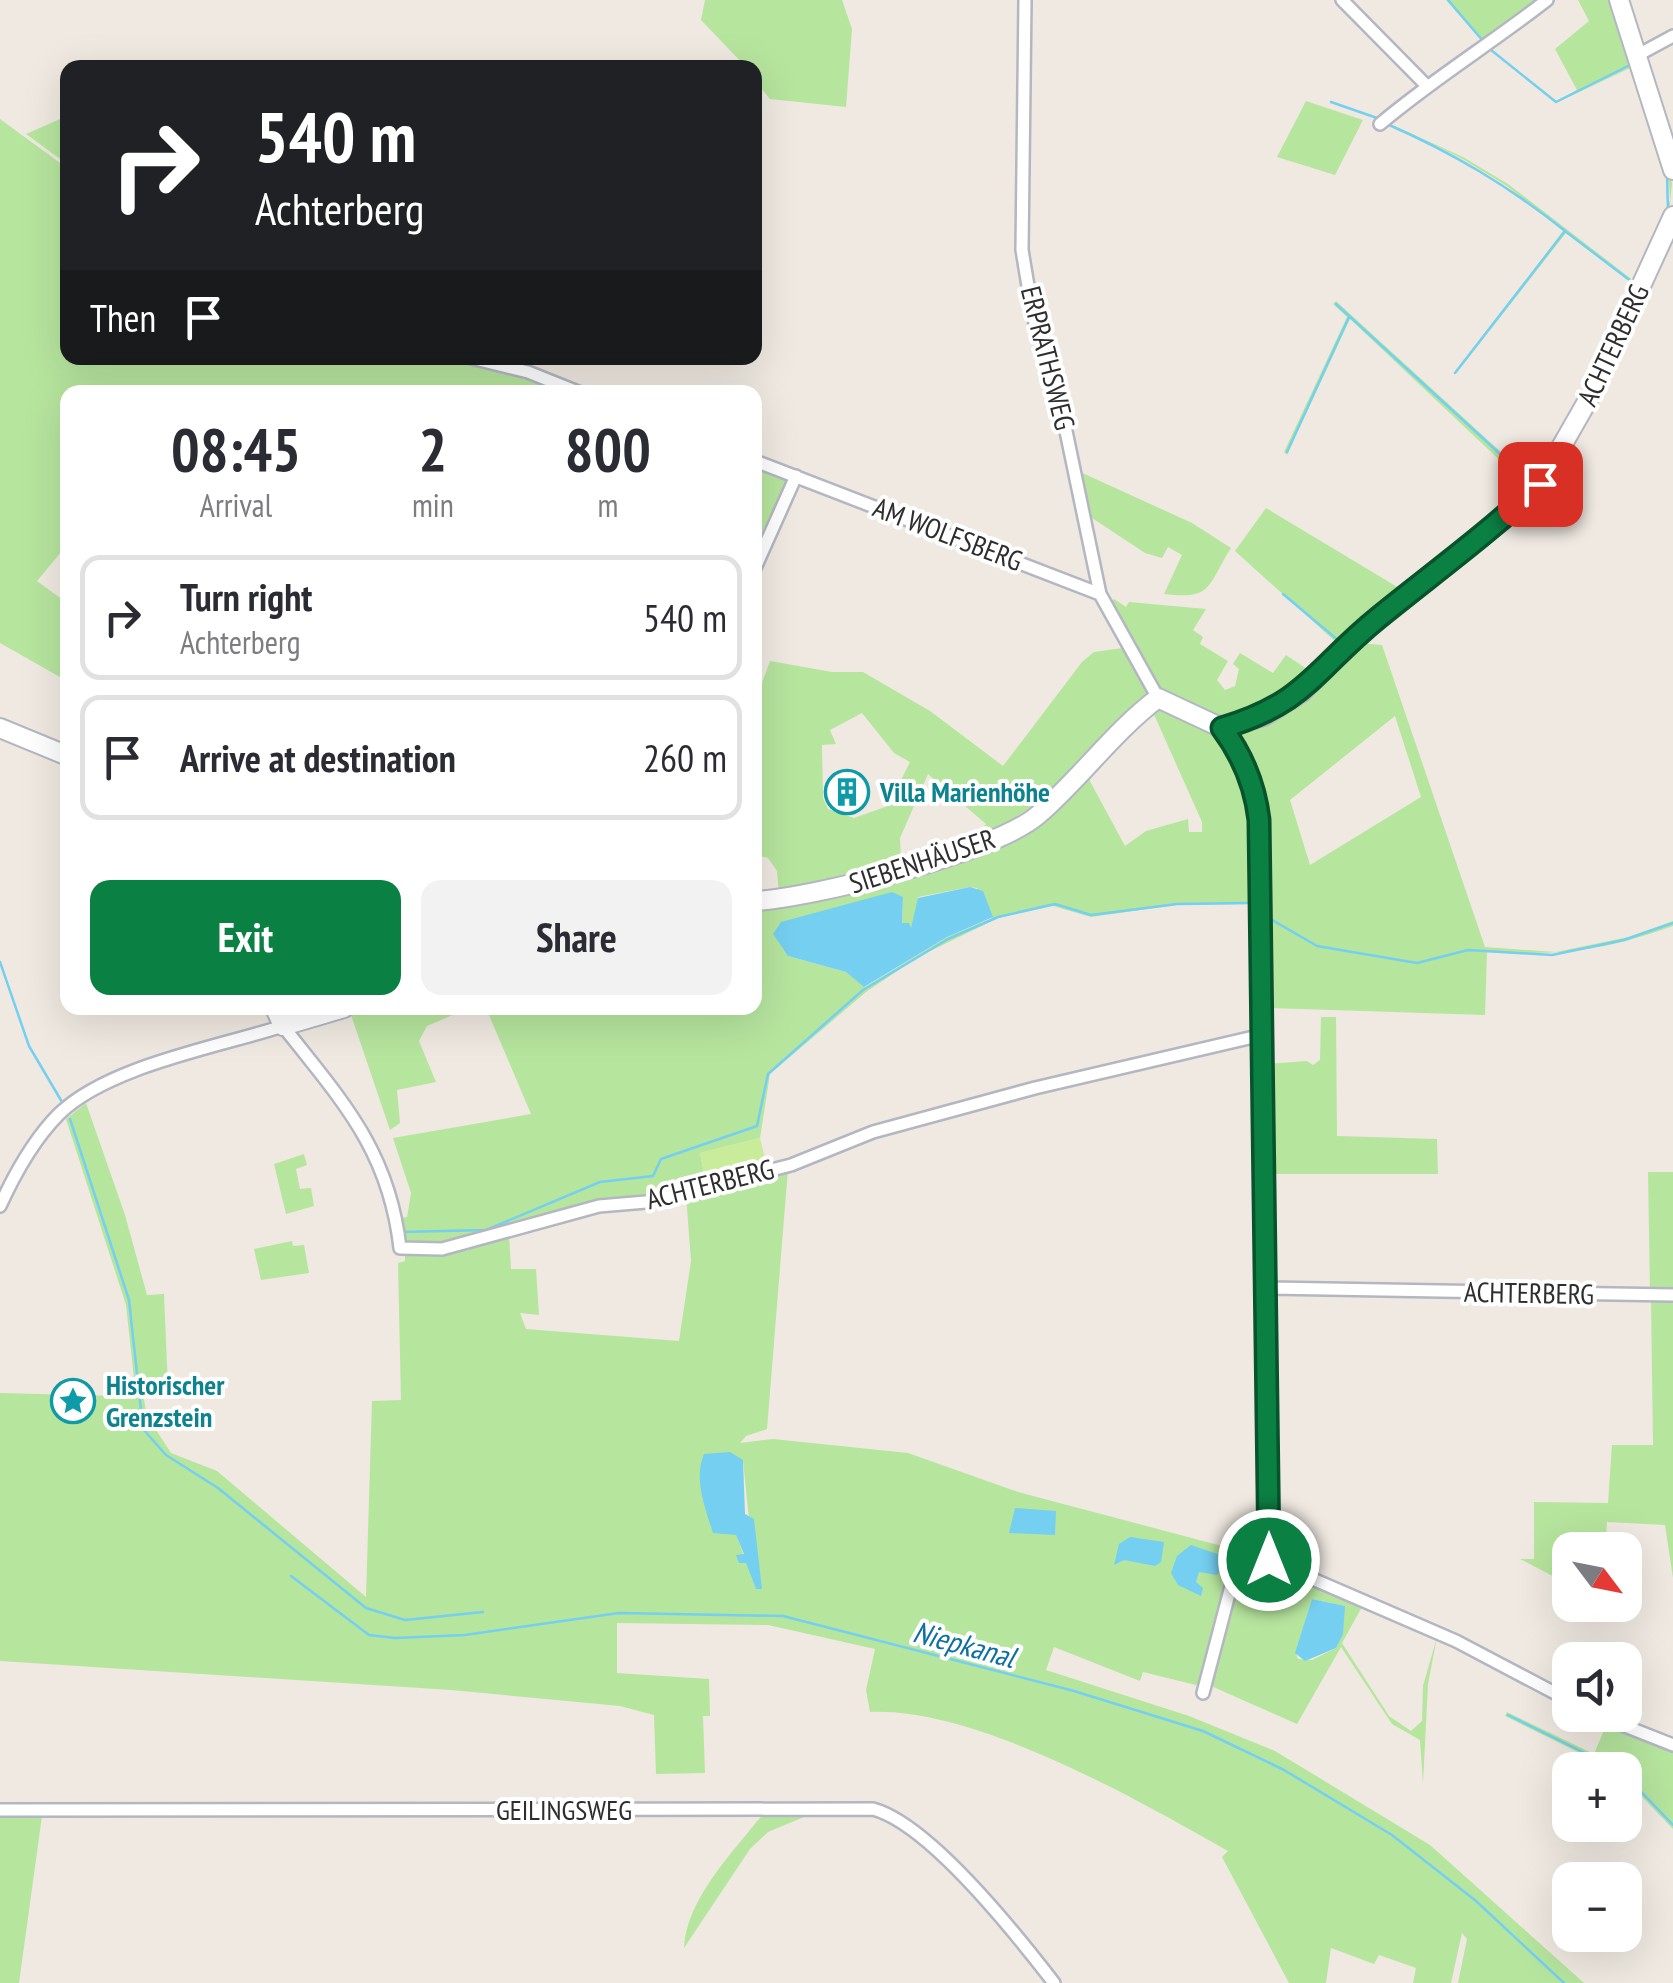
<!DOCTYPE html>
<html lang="en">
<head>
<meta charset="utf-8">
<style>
	body { margin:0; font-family:"PT Sans Narrow",sans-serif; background:#f2f2f3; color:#2b2b33; height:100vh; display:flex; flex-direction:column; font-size:38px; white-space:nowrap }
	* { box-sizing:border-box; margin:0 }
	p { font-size:32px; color:#7c7c81 }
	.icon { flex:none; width:55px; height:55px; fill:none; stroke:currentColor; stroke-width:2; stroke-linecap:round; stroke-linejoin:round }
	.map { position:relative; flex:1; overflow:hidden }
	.side { position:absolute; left:60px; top:385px; width:702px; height:630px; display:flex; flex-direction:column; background:#fff; border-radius:20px; box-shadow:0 10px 40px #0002 }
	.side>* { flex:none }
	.top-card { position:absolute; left:60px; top:60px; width:702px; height:305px; border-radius:20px; box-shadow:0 10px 40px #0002; background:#202124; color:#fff; overflow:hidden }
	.needle { width:65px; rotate:122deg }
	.fabs { position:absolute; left:1552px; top:1532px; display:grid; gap:20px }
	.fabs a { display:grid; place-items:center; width:90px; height:90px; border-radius:20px; background:#fff; box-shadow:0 10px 40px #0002; font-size:50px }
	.pin { position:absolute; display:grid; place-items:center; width:85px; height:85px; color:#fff; margin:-42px; border-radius:20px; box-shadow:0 5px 15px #0006 }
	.me { position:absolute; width:110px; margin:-55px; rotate:0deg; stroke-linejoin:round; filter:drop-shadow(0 0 8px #0008) }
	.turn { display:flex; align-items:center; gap:35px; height:210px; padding:0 30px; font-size:45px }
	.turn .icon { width:130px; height:130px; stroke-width:2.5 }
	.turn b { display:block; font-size:70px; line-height:85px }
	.then { display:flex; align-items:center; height:95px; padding:0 30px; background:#0003; gap:20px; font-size:38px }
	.eta { display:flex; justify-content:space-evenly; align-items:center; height:170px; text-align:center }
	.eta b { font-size:60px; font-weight:800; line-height:70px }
	.primary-button { display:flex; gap:20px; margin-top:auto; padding:20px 30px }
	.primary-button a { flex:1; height:115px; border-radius:20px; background:#0b8043; color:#fff; font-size:40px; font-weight:800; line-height:115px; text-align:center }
	.primary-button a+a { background:#f2f2f3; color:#2b2b33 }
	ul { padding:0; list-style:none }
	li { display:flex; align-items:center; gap:30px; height:125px; margin:0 20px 15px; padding:0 10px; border:5px solid #e1e1e2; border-radius:20px }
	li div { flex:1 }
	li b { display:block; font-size:38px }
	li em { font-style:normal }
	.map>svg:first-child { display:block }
	.green { fill:#b6e59e; fill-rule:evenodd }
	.pitch { fill:#c9ec9a }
	.water { fill:#75cff0 }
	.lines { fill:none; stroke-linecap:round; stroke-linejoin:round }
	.stream { stroke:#75cff0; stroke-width:2.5 }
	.street-casing { stroke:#b4b7c1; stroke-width:16 }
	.secondary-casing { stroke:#b4b7c1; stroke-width:22 }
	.street { stroke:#fff; stroke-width:11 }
	.secondary { stroke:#fff; stroke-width:18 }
	.route-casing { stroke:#07532c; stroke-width:25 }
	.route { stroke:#0b8043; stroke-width:18 }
	.labels { text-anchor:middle; stroke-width:8; stroke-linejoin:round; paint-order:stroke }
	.street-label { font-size:28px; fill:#2e2e2e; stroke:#fff }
	.culture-label { font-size:28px; font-weight:bold; fill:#0d838f; stroke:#fff; text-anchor:start }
	.water-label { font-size:30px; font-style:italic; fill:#0d6fa3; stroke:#fff }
</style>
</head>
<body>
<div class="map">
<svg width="1673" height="1983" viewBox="0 0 1673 1983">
	<rect width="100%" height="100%" fill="#efe9e1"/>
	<path class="green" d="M705,0H842L852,29L846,107L770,99L755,81V68L746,67L701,20Z
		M1446,0H1539L1429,79L1483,42Z
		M1578,0H1615L1672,183L1669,214L1635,285L1566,233L1455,375L1563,231L1507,186L1461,158L1386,122L1463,157L1508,184L1634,281L1670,200L1669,184L1630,68L1556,103L1490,50L1556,101L1577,90L1555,49L1589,21Z
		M1306,101L1363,120L1335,175L1277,157Z
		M67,116V164L26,134Z
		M0,119L67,168L68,358H458L522,373L573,392H68L67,545L37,581L67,603V681L0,643Z
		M1336,301L1525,474L1529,484L1505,512L1409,587L1405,585L1504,509L1525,484L1350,319L1287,455L1284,452L1347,317L1333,304Z
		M755,463L793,476L764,540L755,536Z
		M1078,471L1192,523L1231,548C1207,586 1213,600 1164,594L1182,555L1168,547L1162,558L1145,553L1086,514Z
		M1266,508L1404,591L1338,644L1235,551Z
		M1114,599L1126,607L1129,602L1206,609L1193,630L1203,637L1200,644L1228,661L1217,680L1225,690L1235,686L1239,669L1233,664L1240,653L1273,673L1286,655L1313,673L1284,698L1249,716L1215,720L1162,695L1109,605Z
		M1357,643L1382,645L1485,947L1556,952L1628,937L1673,921V926C1599,952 1564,955 1487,952L1485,1015L1267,1008C1265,922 1279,809 1235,734ZM1395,716L1421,797L1310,865L1290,800Z
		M1123,648L1149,689C1109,754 1041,808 973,840L986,824L928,774L900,838L901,862L779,895L777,871L768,858L755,855V702L770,661L832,672H863L930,711L1003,766L1082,662L1094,652ZM862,713L894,753L910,762L888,806L854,818L828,809L823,798L822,745L836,744L830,730Z
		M1152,710C1264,724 1254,816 1252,904L1177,905L1091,917L1053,906L1000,917L918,957L866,992L770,1074L760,1138L700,1153L706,1183L434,1247L402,1244L401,1218L407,1217L411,1193L393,1138L531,1114L486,1008H755V905L1029,830L1055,813L1057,799L1085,772L1125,846L1146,831L1188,819L1189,832H1202V822ZM970,887L977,888L992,918L947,937L865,987L846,972L788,956L903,897L902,924L910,928L916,922L918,897Z
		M364,1008H469L427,1026L419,1041L436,1082L397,1090L400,1123L390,1130L350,1012Z
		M1321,1017H1336L1337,1136L1437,1139L1438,1174H1269L1268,1064L1307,1061L1313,1065L1320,1060Z
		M86,1103L125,1215L147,1295L164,1294L168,1388L142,1389L147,1416L171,1453L217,1471L366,1597L372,1401L401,1400L398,1263L405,1261V1252L509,1234L511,1269H536L539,1315L520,1313L526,1329L679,1341L691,1261L686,1195L788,1169L767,1429L746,1436L740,1443L773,1439L908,1453L1018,1492L1237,1550L1200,1686L1143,1672L1140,1681L1054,1647L1046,1670L1189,1716L1275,1751L1430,1845L1584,1983H1458L1467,1939L1462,1933L1451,1983H1413L1416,1968L1379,1955L1374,1964L1331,1948L1326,1983H1289L1222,1857L1228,1851C1135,1798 974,1707 870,1712L866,1690L875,1649L768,1625L617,1623V1673L709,1679L710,1716H703L705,1773L656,1774L654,1715L620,1706L451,1690L0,1661V1393L117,1396L118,1387L135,1388L126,1305L66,1119ZM743,1460L756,1589L736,1534L713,1519Z
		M304,1154L307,1165L296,1169L300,1189L311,1188L314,1206L286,1214L274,1164Z
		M1648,1172H1673V1290H1650Z
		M292,1241L293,1246L304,1245L309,1273L261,1280L254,1249Z
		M1651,1299H1673V1578L1665,1525L1607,1522L1605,1550H1570V1585L1520,1559H1534V1502L1608,1503L1612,1445H1653Z
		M1248,1554L1363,1605L1342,1643L1389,1716L1411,1731L1422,1721L1423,1686L1437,1637L1428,1684L1423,1783L1420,1740L1392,1724L1341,1647L1297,1724L1209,1685L1241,1557ZM1312,1599L1345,1606L1336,1648L1312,1660L1298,1659L1296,1653Z
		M1507,1712L1594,1754L1607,1723L1673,1749V1829L1625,1779V1770H1614L1505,1716Z
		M763,1814H811L768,1832L750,1849L684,1948C686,1899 734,1851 763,1814Z
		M0,1816H42L19,1983H0Z"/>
	<path class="pitch" d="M760,1138L767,1167L706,1183L700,1153Z"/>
	<path class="water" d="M970,887L983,891L993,917L947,937L864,987L846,972L788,956L773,934L781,922L892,892L903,897L902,923H909L911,928L918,898Z
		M730,1452L743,1460L745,1514L754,1519L762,1589H756L746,1563H739L736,1555L744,1554L736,1535L713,1533C706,1510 693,1480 704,1454Z
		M1015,1508L1056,1511L1055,1535L1009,1533Z
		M1130,1537L1164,1542L1161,1562L1155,1566L1124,1560L1114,1565L1119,1544Z
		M1191,1545L1229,1558L1217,1575L1199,1572L1196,1582L1203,1588L1201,1596L1178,1585L1171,1573L1177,1556Z
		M1312,1599L1345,1606L1343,1634L1336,1648L1305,1661L1295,1653Z"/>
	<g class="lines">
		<path class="stream" d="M1448,0L1483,41
			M1491,50L1556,102L1630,65L1657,149
			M1331,102L1377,118
			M1387,124C1453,153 1507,185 1564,230
			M1667,175L1668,211
			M1336,304L1523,475L1527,484
			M1455,373L1565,231L1632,282
			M1287,452L1349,317
			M1283,594L1339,641
			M1251,905L1253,818
			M1267,917L1317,946L1417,963L1468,950L1552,955L1624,940L1673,923
			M0,962L29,1046L62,1102
			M70,1119L129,1300L143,1429L166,1455L218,1488L366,1608L405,1620L483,1612
			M401,1232L486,1230L600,1182L653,1176L661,1159L757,1126L768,1074L863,990L948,939L998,917L1055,904L1091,915L1177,904L1247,903
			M291,1576L369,1635L395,1638L465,1635L619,1613L783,1616L1074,1691L1203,1731L1284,1770L1392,1835L1476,1901L1564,1983
			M1508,1715L1619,1770
			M1625,1775L1673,1825"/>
		<defs>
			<path id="street" d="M1025,0L1022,250L1033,316L1062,412L1100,594L1158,698
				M1342,0L1426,85
				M1636,56L1673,36
				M1380,124C1433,79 1492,43 1547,0
				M471,358L528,372L578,392
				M755,461L1100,594
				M755,568L796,476
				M1222,728C1243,756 1255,786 1259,820L1269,1560
				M0,1206C15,1173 33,1140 59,1114C108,1066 218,1047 283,1026C342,1101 389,1150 400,1248L442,1249L599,1206L646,1202L791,1165L873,1132L1035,1088L1262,1035
				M1265,1288L1673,1295
				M1203,1693L1241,1548L1456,1641L1570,1701
				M1597,1715L1673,1745
				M0,1810L873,1809C929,1824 1017,1935 1054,1983"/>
			<path id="secondary" d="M1619,0L1673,170
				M0,728L68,756
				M755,901C813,898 995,852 1038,815C1080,779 1113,732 1158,698L1222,728L1264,716L1302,692L1352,639L1504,519L1540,484L1592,393L1673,216
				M275,1008L283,1026L344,1008"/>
		</defs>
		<use href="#street" class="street-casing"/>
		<use href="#secondary" class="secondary-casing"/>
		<use href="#street" class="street"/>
		<use href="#secondary" class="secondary"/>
	</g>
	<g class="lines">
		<defs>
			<path id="route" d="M1269,1560L1259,820C1255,786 1243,756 1222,728C1307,703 1315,669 1378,618C1432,574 1489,533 1540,484"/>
		</defs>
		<use href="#route" class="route-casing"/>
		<use href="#route" class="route"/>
	</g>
	<defs>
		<symbol id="building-ring" viewBox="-11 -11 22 22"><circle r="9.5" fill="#fff" stroke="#0f9aa8" stroke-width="1.5"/><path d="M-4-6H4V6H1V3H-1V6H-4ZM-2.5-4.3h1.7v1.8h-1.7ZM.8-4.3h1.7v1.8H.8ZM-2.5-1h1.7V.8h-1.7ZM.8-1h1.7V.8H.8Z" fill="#0f9aa8"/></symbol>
		<symbol id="sight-ring" viewBox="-11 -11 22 22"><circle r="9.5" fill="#fff" stroke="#0f9aa8" stroke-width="1.5"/><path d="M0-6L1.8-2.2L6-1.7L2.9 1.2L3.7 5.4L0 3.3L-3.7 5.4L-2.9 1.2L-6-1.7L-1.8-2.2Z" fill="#0f9aa8"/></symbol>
	</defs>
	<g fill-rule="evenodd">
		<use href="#building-ring" x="822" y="767" width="50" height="50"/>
		<use href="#sight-ring" x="48" y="1376" width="50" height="50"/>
	</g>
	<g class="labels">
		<g class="street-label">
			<text transform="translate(1613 345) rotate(-65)" y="10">ACHTERBERG</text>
			<text transform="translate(1048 358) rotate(76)" y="10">ERPRATHSWEG</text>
			<text transform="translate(948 534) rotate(21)" y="10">AM WOLFSBERG</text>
			<text transform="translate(922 861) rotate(-18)" y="10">SIEBENHÄUSER</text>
			<text transform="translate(710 1184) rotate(-14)" y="10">ACHTERBERG</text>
			<text transform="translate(1529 1293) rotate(1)" y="10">ACHTERBERG</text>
			<text x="564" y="1820">GEILINGSWEG</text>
		</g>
		<g class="culture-label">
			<text x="880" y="802">Villa Marienhöhe</text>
			<text x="106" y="1395">Historischer<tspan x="106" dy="32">Grenzstein</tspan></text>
		</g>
		<g class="water-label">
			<text transform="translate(964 1645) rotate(15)" y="10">Niepkanal</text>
		</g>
	</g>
</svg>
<div class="fabs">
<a><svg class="needle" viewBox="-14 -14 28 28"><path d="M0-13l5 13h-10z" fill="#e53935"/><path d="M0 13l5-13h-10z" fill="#7c7c81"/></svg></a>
<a><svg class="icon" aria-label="sound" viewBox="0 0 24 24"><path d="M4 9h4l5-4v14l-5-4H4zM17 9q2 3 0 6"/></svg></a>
<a>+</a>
<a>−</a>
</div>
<div class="pin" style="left:1540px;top:484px;background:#d93025"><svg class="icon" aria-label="arrive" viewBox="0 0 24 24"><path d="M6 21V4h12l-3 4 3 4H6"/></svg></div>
<svg class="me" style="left:1269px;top:1560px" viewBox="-20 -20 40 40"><circle r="17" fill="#0b8043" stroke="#fff" stroke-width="3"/><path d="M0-11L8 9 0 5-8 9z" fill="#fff"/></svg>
<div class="top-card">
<div class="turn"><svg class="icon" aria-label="right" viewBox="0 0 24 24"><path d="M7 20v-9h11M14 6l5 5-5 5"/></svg><div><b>540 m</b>Achterberg</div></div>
<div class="then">Then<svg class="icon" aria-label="arrive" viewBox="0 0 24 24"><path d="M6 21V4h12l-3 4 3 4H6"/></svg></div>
</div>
<section class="side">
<div class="eta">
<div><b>08:45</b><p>Arrival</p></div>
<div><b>2</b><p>min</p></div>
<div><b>800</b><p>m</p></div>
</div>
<ul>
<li><svg class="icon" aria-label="right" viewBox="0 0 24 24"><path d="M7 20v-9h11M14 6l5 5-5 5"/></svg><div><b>Turn right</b><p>Achterberg</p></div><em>540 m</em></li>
<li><svg class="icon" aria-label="arrive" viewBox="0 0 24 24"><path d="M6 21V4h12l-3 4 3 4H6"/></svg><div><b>Arrive at destination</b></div><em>260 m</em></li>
</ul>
<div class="primary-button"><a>Exit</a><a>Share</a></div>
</section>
</div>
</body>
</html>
